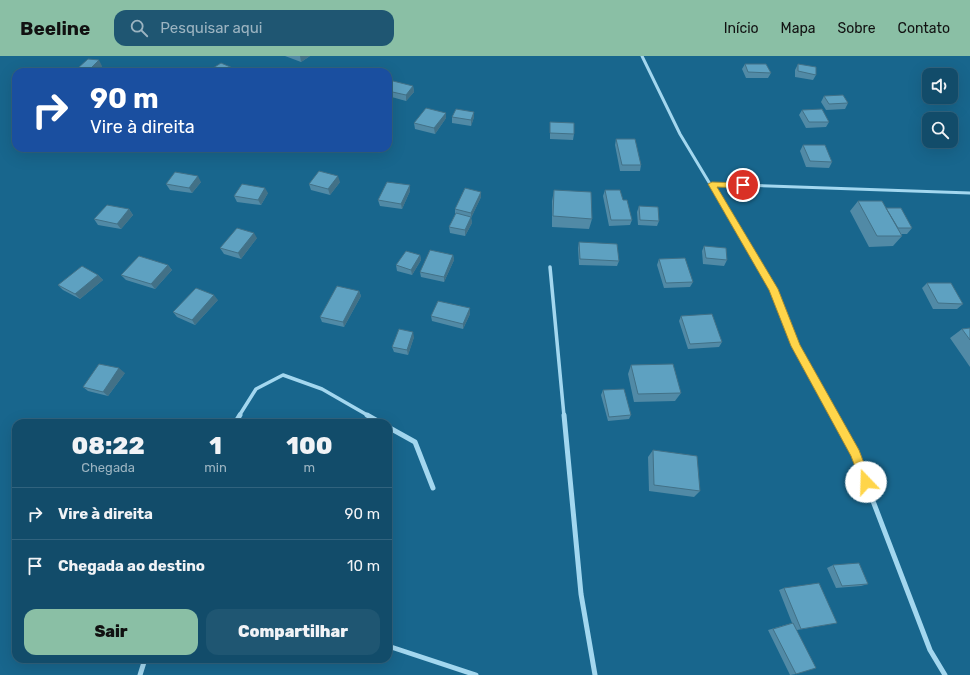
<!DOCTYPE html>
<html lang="pt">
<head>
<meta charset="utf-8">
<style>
	body { margin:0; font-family:Rubik,sans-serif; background:#1f5672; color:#f1f3f6; height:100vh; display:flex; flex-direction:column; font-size:15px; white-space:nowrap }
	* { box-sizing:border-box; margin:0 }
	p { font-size:13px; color:#9cb4c1 }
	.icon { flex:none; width:22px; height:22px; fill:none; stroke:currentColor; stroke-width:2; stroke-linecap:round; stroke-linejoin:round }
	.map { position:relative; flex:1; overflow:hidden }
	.details { position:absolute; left:12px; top:363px; width:380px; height:244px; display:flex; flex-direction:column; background:#124c6a; border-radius:12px; box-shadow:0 4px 16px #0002,0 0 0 1px #31637e }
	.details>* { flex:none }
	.banner { position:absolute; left:12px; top:12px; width:380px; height:84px; border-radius:12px; box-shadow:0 4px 16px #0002,0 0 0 1px #31637e; background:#1a4fa0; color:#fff; overflow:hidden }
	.controls { position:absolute; left:922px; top:12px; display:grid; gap:8px }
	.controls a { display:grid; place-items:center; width:36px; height:36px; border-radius:8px; background:#124c6a; box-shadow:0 4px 16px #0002,0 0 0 1px #31637e; font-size:20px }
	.pin { position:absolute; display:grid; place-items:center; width:34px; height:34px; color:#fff; margin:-17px; border:2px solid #fff; border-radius:50%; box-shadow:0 1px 4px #0007 }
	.me { position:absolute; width:44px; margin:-22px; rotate:339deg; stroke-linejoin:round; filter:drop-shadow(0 0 3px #0008) }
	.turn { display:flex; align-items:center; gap:14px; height:84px; padding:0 12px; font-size:18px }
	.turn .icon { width:52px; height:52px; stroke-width:2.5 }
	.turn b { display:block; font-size:28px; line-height:34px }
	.eta { display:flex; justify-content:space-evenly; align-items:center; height:68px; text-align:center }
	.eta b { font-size:24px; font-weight:800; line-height:28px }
	.button { display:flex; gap:8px; margin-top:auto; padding:8px 12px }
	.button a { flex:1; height:46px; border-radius:12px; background:#8abfa5; color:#111; font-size:16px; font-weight:800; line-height:46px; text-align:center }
	.button a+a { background:#1f5672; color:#f1f3f6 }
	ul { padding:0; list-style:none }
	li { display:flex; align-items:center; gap:12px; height:52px; padding:0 12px; border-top:1px solid #31637e }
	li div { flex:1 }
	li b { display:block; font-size:15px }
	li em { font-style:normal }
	header { display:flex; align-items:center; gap:24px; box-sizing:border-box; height:56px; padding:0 20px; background:#8abfa5; color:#111 }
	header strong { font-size:19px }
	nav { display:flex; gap:22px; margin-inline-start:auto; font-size:14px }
	.search { width:280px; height:36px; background:#1f5672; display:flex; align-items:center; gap:10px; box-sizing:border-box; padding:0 14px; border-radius:12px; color:#9cb4c1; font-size:15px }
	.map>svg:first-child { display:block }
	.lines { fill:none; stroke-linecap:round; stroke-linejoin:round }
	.street-far2 { stroke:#a3d7ef; stroke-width:3 }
	.street-far1 { stroke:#a3d7ef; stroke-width:3.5 }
	.street { stroke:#a3d7ef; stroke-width:5 }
	.wall { fill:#518aa6 }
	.shaded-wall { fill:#427187 }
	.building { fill:#5ea1c1; stroke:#427187 }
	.route { fill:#ffd54a; stroke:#a68a30 }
</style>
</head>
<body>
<header>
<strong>Beeline</strong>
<div class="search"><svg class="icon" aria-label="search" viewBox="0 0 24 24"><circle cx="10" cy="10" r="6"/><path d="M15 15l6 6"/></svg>Pesquisar aqui</div>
<nav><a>Início</a><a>Mapa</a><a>Sobre</a><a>Contato</a></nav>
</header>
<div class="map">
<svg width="970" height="619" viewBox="0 0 970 619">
	<rect width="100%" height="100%" fill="#18668d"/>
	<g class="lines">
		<path class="street-far2" d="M642,0L680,78L728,158
			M711,128L970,137"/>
		<path class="street-far1" d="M727,157L773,233L796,290L834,360
			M550,211L564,360
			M239,360L256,333L283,319L322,333L369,360"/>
		<path class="street" d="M367,359L381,367
			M564,359L581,538L595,619
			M834,359L855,398L930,594L945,619
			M235,367L240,359
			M388,371L415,386L433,432
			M388,590L476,619
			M140,619L145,603"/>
	</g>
	<path class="wall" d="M285,0H310L301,6Z
		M745,8L771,17L768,22H746L742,13Z
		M798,8L816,19L813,24L795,21V14Z
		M102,10L96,16H80L78,12Z
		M388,30H413L414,36L406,45L388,40Z
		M824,40L848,47L845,53L826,54L821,46Z
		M802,54L829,66L826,71L806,72L799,59Z
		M474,56V61L471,70L452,67V61Z
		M446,62L435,78L415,73L414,67Z
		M550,66L574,78L573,84L550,83Z
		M616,83L641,109L640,115H620L615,89Z
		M803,89L832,106L829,112L806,111L800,95Z
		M201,126L192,137L170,134L166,128Z
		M340,126L330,139L311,134L309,128Z
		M554,134L592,163L589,173L552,171V145Z
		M605,134L623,144L632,164L630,169L609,170L603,140Z
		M410,135L402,153L380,150L378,144Z
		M481,136V141L471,162L472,167L465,180L450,177L449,171L455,159V153Z
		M268,137L261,149L237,146L234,140Z
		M858,145L886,152L912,172L907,178H901L902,180L893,190L869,191L850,155Z
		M639,150L659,165L657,170L638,169L637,156Z
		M129,153L133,159L121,173L98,169L94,163Z
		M257,182L241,203L224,198L220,192Z
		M579,186L619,205L617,210L579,209L578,192Z
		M704,190L727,204L724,210L703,208L702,195Z
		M420,199L421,204L412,219L397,215L396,209Z
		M453,199L454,204L444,226L421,221L420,216Z
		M659,203L693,226L690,231L664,232L657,209Z
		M168,209L172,214L155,233L126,224L121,219Z
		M98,219L103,224L80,243L63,234L58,229Z
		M927,227L963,248L957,253H933L922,232Z
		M359,235L361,240L344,271L322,266L320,261Z
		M218,244L195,269L177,261L173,256Z
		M470,258L463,273L432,265L431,260Z
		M681,260L722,286L719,291L688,293L679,265Z
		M970,272V311L950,282L962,273Z
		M414,281L408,299L394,296L392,291Z
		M631,309L681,337L675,345L634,346L628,318Z
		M125,317L108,340L88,335L83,331Z
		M603,334L631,359L629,363L608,365L601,339Z
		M653,394L700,435L694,441L649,435L648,401Z
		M833,509L868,528L861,530L836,532L827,512Z
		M784,532L837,567L797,574L796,618L790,619L768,574L792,567L779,534Z"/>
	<path class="shaded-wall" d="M300,0H310L301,6Z
		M99,4L102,10L96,16H90L89,14Z
		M235,13L236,16H231Z
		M413,30L414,36L406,45V39Z
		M474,56V61L471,70V64Z
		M446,57V62L435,78L434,72Z
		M198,120L201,126L192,137L189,132Z
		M338,120L340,126L330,139L328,133Z
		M410,129V135L402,153L401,148Z
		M265,132L268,137L261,149L258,144Z
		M481,136V141L471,162V157Z
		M129,153L133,159L121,173L117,168Z
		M471,161L472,167L465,180V174Z
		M254,177L257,182L241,203L238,197Z
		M420,199L421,204L412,219L411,214Z
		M453,199L454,204L444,226V221Z
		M168,209L172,214L155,233L151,228Z
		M98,219L103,224L80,243L75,238Z
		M359,235L361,240L344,271L343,266Z
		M214,239L218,244L195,269L192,264Z
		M470,252V258L463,273V268Z
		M413,276L414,281L408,299L407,294Z
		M119,312L125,317L108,340L103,336Z"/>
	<path class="building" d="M88,3L99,4L89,14L78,12Z
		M221,7L235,13L231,16H215L210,14Z
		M745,8H766L771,17L748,16Z
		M798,8L816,11V19L798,15Z
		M393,25L413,30L406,39L388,35V30Z
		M843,39L848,47L829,48L824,40Z
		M426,52L446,57L434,72L414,67Z
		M456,53L474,56L471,64L452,61Z
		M822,53L829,66H809L802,54Z
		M550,66L574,67V78L550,77Z
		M616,83H635L641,109H622Z
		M803,89H825L832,106L810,105Z
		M319,115L338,120L328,133L309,128Z
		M175,116L198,120L189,132L166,128Z
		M387,126L410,129L401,148L378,144Z
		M242,128L265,132L258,144L234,140Z
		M465,132L481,136L471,157L455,153Z
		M554,134L591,136L592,163L553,160Z
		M605,134H620L623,144H627L632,164H611Z
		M858,145H882L902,180H877Z
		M107,149L129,153L117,168L94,163Z
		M639,150L658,151L659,165L640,164Z
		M886,152H901L912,172H898Z
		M456,157L471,161L465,174L449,171Z
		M237,172L254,177L238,197L220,192Z
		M579,186L617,188L619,205L580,203Z
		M704,190L726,192L727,204L706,202Z
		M430,194L453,199L444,221L420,216Z
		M406,195L420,199L411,214L396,209Z
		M139,200L168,209L151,228L121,219Z
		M685,202L693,226L666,227L659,203Z
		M82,210L98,219L75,238L58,229Z
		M927,227H951L963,248L938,247Z
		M337,230L359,235L343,266L320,261Z
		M196,232L214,239L192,264L173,256Z
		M438,245L470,252L463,268L431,260Z
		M712,258L722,286L690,288L681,260Z
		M970,272V284L962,273Z
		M399,273L413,276L407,294L392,291Z
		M99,308L119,312L103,336L83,331Z
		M673,308L681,337L638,338L631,309Z
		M624,333L631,359L609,361L603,334Z
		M653,394L697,400L700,435L654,429Z
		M16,426V430L13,429Z
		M859,507L868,528L842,530L833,509Z
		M819,527L837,567L801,573L784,532Z
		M793,567L816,612L796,618L773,573Z"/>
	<path class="route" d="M712,126L743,127L747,129L743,132L717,131L778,233L800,289L859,394L871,426L869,429L866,431L862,429L851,400L791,290L769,234L708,128Z"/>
</svg>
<div class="controls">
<a><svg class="icon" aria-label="sound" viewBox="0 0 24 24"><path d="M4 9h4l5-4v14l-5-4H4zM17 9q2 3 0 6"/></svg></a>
<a><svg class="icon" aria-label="search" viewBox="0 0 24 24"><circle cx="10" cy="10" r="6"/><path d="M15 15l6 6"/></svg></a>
</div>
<div class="pin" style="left:743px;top:129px;background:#d93025"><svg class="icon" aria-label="arrive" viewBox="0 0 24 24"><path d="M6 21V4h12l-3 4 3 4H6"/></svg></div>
<svg class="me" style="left:866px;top:426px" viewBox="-20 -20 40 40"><circle r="19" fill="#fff"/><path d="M0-13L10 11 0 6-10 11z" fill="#ffd54a"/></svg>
<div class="banner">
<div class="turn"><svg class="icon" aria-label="right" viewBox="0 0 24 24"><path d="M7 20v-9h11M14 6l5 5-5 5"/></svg><div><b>90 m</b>Vire à direita</div></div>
</div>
<section class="details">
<div class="eta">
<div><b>08:22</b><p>Chegada</p></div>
<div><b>1</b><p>min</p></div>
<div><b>100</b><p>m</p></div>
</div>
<ul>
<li><svg class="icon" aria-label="right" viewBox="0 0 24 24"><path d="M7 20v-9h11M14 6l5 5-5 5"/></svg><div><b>Vire à direita</b></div><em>90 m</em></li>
<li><svg class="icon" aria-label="arrive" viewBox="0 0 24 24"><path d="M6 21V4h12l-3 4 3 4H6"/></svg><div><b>Chegada ao destino</b></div><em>10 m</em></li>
</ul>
<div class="button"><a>Sair</a><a>Compartilhar</a></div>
</section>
</div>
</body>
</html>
